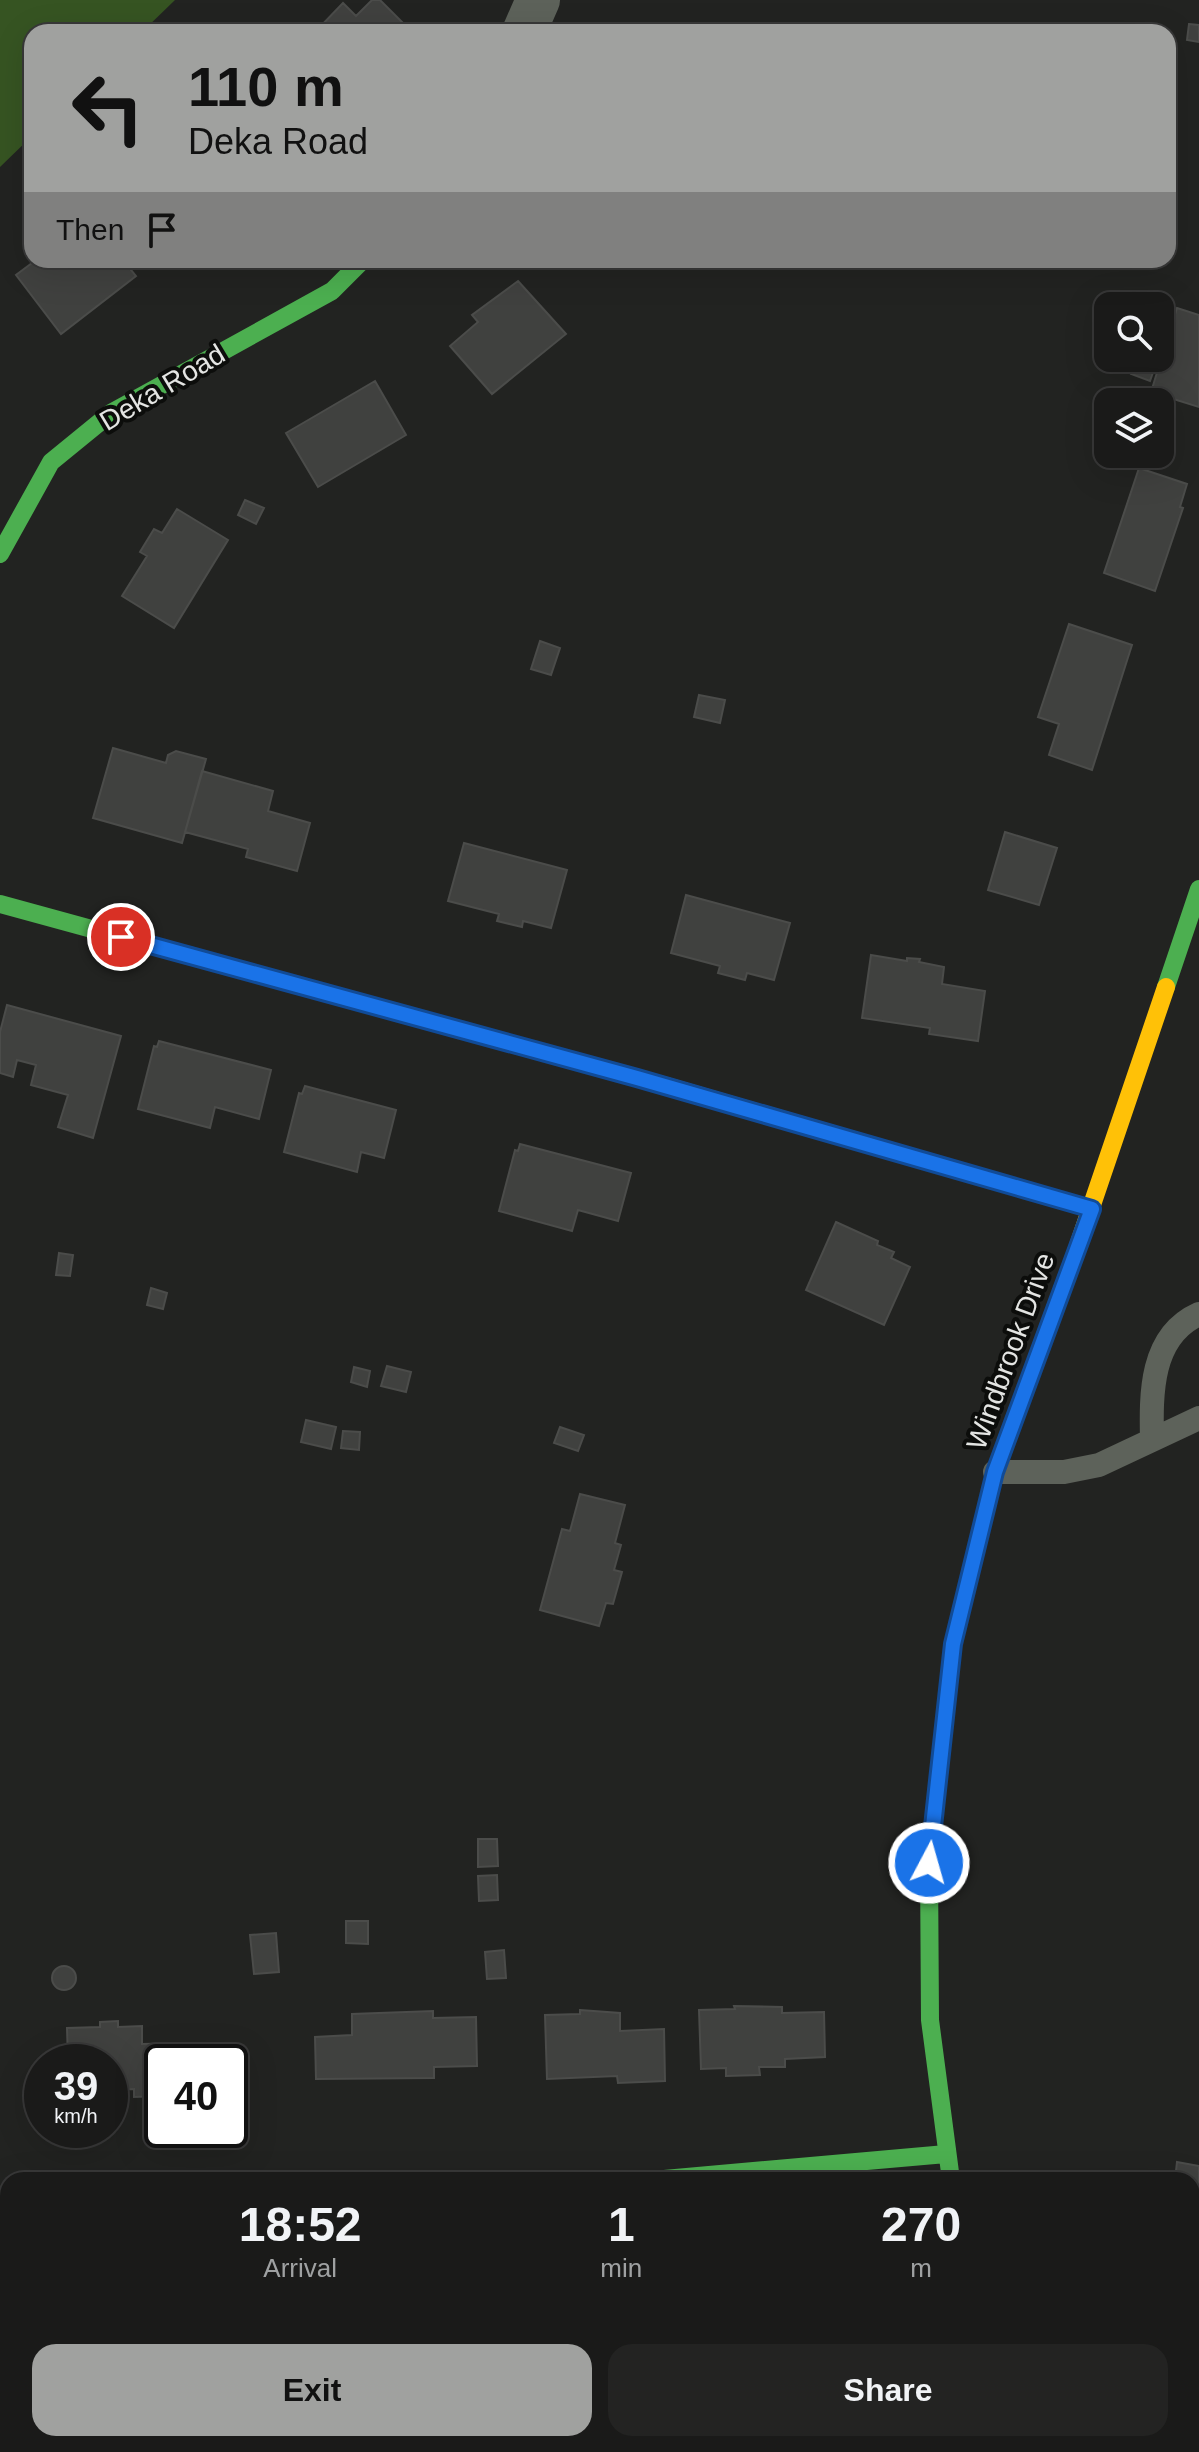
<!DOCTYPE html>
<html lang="en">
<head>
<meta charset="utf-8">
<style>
	body { margin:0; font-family:Arial,sans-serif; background:#232322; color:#f1f3f6; height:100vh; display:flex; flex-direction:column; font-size:30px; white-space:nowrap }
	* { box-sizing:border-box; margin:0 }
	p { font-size:26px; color:#9fa1a2 }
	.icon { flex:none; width:44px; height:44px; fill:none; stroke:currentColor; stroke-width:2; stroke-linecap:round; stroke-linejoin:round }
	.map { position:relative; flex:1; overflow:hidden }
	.drawer { position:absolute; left:0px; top:2172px; width:1200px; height:280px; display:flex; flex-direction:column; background:#1a1a19; border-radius:24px 24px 0 0; box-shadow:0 8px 32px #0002,0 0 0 2px #383838 }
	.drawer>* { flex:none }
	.hud { position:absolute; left:24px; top:24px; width:1152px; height:244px; border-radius:24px; box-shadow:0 8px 32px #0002,0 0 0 2px #383838; background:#a0a19f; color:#111; overflow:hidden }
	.controls { position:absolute; left:1094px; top:292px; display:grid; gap:16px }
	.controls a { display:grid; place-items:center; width:80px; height:80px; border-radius:16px; background:#1a1a19; box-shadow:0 8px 32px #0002,0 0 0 2px #383838; font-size:40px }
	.speed { position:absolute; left:24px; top:2044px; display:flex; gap:16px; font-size:40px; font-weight:700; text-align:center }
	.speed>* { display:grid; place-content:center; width:104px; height:104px; border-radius:50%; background:#1a1a19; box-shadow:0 8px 32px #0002,0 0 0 2px #383838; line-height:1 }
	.speed small { font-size:20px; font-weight:400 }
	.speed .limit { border:4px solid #111; border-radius:12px; background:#fff; color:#111 }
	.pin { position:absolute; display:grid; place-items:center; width:68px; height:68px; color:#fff; margin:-34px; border:4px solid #fff; border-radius:50%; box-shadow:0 2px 8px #0007 }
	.me { position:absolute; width:88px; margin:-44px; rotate:6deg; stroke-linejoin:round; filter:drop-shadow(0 0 6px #0008) }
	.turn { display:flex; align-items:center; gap:28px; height:168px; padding:0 32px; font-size:36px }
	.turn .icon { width:104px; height:104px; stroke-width:2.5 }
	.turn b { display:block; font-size:56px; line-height:68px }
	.then { display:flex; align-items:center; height:76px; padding:0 32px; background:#0003; gap:16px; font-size:30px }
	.eta { display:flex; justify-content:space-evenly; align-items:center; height:136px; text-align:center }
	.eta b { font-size:48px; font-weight:700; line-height:56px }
	.button { display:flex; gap:16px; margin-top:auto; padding:16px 32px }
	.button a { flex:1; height:92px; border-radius:24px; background:#a0a19f; color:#111; font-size:32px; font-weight:700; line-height:92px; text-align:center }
	.button a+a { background:#232322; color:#f1f3f6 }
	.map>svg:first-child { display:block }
	.forest { fill:#365422 }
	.building { fill:#40413f; stroke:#4b4c4a; stroke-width:2 }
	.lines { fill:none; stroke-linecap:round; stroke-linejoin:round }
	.lane { stroke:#5d625a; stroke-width:24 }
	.street { stroke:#5d625a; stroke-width:44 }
	.fast { stroke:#4caf50; stroke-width:18 }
	.slow { stroke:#ffc107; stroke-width:18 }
	.route-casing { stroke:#114b97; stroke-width:20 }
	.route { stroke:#1a73e8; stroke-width:14 }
	.labels { text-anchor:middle; stroke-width:8; stroke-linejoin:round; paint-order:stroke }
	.street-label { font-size:28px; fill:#e4e5e3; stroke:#0c0d0b }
</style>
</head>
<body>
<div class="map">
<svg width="1199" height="2452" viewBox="0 0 1199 2452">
	<rect width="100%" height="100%" fill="#222321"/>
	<path class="forest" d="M0,0H175L142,32H32V136L0,167Z"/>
	<path class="building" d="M372,0H380L412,32L316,31L343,3L356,16Z
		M1189,24L1199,25V42L1187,40Z
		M36,260H123L136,276L61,334L16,275Z
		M518,281L566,334L492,394L450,346L478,322L472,315Z
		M1177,308L1199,315V407L1151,392Z
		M1136,358H1158L1150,381L1131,374Z
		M375,381L406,435L318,487L286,433Z
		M1139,468L1187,484L1180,507L1183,508L1155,591L1104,573Z
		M245,500L264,508L256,524L238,515Z
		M177,509L228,540L174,628L122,596L147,556L140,552L154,529L162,533Z
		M1069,624L1132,645L1092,770L1049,755L1059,724L1038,717Z
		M540,641L560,648L551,675L531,669Z
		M699,695L725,700L720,723L694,717Z
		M113,748L166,763L168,755L176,751L206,759L182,843L93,818Z
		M202,771L273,791L268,811L310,823L297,871L246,857L248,849L185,832Z
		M1005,832L1057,848L1039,905L988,890Z
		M464,843L567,870L551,928L523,921L522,927L497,921L499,914L448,901Z
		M686,895L790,923L774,980L747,973L745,980L718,973L720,966L671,953Z
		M871,955L907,961V958L920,959L919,962L944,967L942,984L985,991L978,1041L929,1034L930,1028L862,1018Z
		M7,1005L121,1036L93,1138L58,1127L68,1095L31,1085L36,1065L17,1060L13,1077L0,1073V1032Z
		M159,1041L271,1070L259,1119L215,1107L210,1128L138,1109L154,1046L157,1047Z
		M305,1086L396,1110L384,1158L361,1152L357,1172L284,1152L299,1093L302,1094Z
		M520,1144L631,1173L618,1221L578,1210L572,1231L499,1211L515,1150L518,1151Z
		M836,1222L878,1241L877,1245L894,1252L891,1258L910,1267L884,1325L806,1290Z
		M59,1253L73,1255L70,1276L56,1275Z
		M151,1288L167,1293L163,1309L147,1305Z
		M387,1366L411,1372L406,1392L381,1386Z
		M354,1367L370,1371L367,1387L351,1382Z
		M306,1420L336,1427L331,1449L301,1442Z
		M560,1427L584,1435L578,1451L554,1443Z
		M343,1431L360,1432L359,1450L341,1448Z
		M580,1494L625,1505L615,1543L621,1545L614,1570L622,1572L613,1604L606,1603L599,1626L540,1610L562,1529L570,1531Z
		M478,1839H497L498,1866L478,1867Z
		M497,1875L498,1900L479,1901L478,1876Z
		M346,1921H368V1944L346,1943Z
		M276,1933L279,1972L254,1974L250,1935Z
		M504,1950L506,1978L487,1979L485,1952Z
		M52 1978a12 12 0 1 1 24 0a12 12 0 1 1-24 0Z
		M734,2006L782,2007V2013L824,2012L825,2057L785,2059V2067H759L760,2075L726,2076V2068L701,2069L699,2010L735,2009Z
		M580,2010L620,2013V2031L664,2029L665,2081L618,2083L617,2076L547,2079L545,2015L580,2014Z
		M433,2011V2018L476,2017L477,2066L434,2067V2078L316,2079L315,2037L352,2035V2014Z
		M118,2021V2027L142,2026V2044L185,2043L186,2062H162V2096L134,2097V2089L110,2090V2062H68L67,2028L100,2027V2022Z
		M1177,2162L1199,2166V2185L1192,2184V2180H1175Z
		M8,2298V2368L0,2369V2299Z
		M1192,2354H1199V2445L1181,2444H1192Z
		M205,2445L206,2452H174V2448Z"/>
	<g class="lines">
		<path class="lane" d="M1152,1440C1151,1394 1150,1336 1199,1314
			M995,1472H1064L1099,1465L1199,1418
			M1160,2444L1164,2452"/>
		<path class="street" d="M524,32L538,0
			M0,2218H8"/>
		<path class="fast" d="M0,554L51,462L111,413L332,291L363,260
			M0,904L666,1086
			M1166,987L1199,889
			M653,2180L946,2154
			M951,2180L930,2020L929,1863L953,1644L995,1472L1078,1246
			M999,2444V2452"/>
		<path class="slow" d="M666,1086L1092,1209
			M1078,1246L1166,987"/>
	</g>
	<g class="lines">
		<defs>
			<path id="route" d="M121,937L637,1078L1092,1209L995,1472L953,1644L929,1863"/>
		</defs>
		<use href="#route" class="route-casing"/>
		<use href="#route" class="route"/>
	</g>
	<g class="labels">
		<g class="street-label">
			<text transform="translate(162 387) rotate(-31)" y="10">Deka Road</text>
			<text transform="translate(1010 1351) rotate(-70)" y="10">Windbrook Drive</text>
		</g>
	</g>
</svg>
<div class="controls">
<a><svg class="icon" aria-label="search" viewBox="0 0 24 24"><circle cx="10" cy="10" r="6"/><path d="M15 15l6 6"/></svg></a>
<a><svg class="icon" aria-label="layers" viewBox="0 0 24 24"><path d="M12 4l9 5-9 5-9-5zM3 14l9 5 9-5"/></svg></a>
</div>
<div class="speed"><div>39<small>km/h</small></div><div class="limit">40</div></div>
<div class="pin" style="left:121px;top:937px;background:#d93025"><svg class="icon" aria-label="arrive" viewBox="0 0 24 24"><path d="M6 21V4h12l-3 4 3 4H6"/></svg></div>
<svg class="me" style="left:929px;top:1863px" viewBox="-20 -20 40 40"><circle r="17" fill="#1a73e8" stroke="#fff" stroke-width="3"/><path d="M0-11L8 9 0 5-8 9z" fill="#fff"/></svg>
<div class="hud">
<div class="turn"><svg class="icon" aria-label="left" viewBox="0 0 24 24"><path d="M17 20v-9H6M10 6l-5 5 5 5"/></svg><div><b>110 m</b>Deka Road</div></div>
<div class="then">Then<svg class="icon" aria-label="arrive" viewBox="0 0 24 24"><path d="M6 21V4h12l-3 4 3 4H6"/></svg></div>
</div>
<section class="drawer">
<div class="eta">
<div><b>18:52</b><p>Arrival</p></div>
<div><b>1</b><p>min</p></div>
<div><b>270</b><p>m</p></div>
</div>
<div class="button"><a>Exit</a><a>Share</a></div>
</section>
</div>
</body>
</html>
